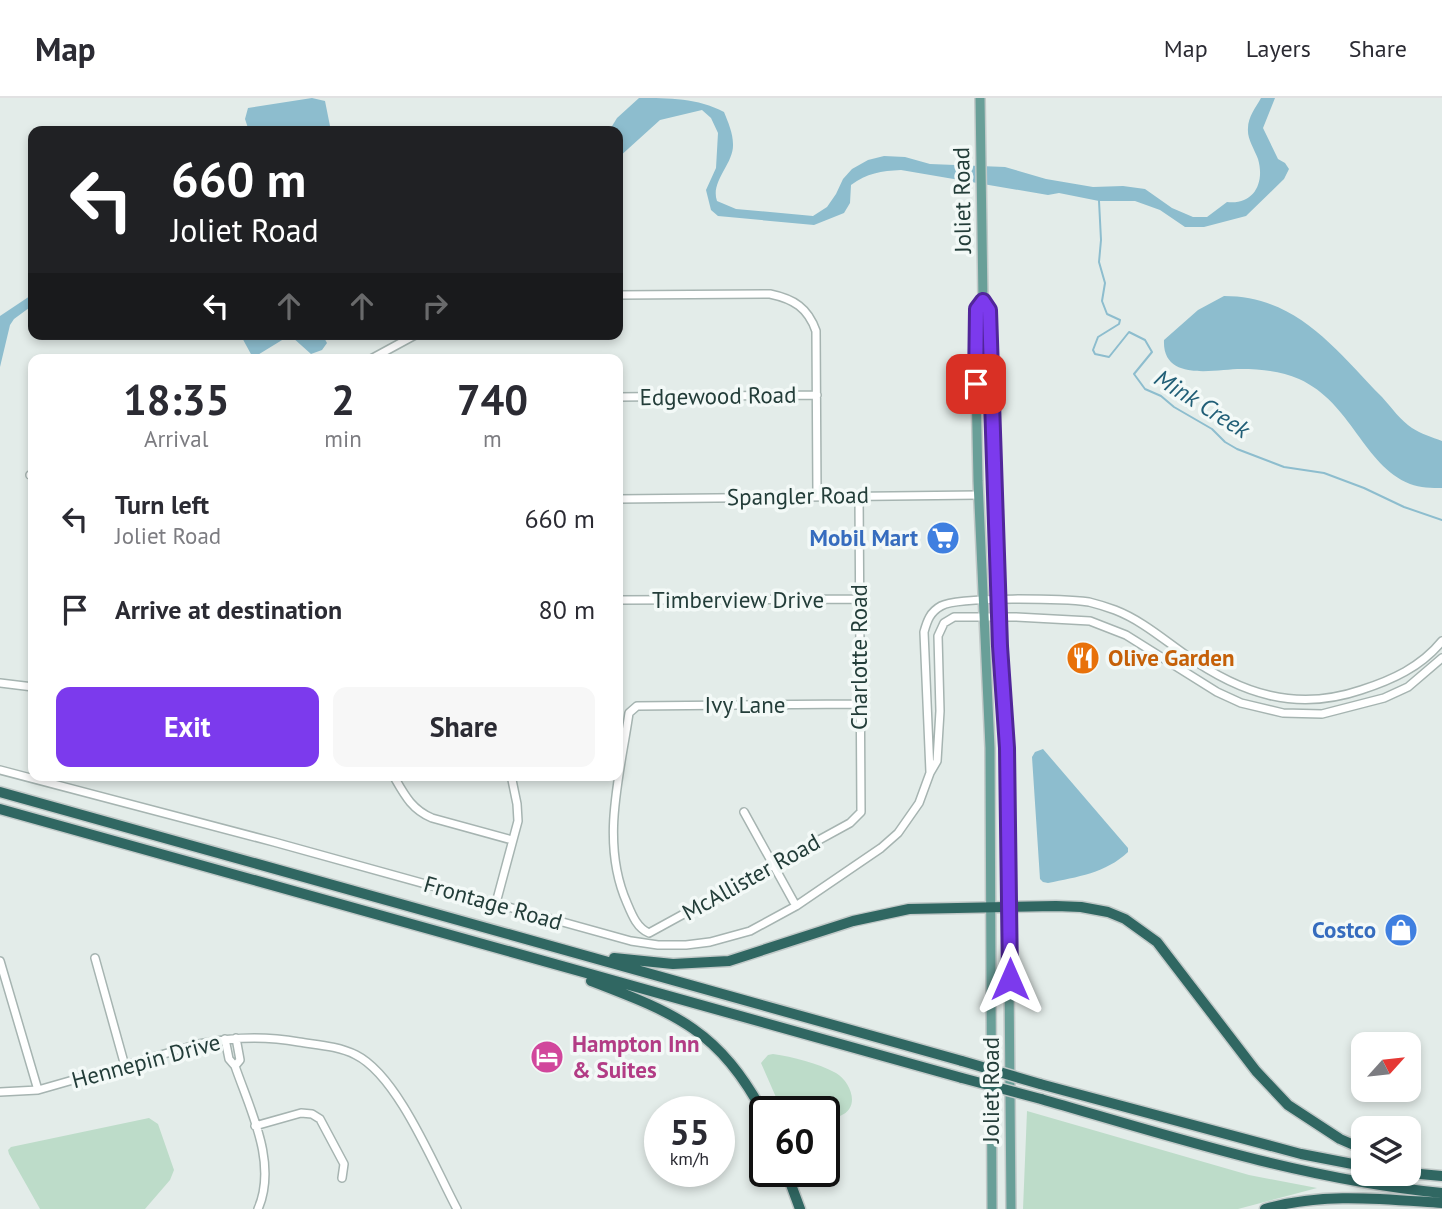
<!DOCTYPE html>
<html lang="en">
<head>
<meta charset="utf-8">
<style>
	body { margin:0; font-family:"PT Sans",sans-serif; background:#f7f7f7; color:#2b2b33; height:100vh; display:flex; flex-direction:column; font-size:26px; white-space:nowrap }
	* { box-sizing:border-box; margin:0 }
	p { font-size:23px; color:#7c7c81 }
	.icon { flex:none; width:38px; height:38px; fill:none; stroke:currentColor; stroke-width:2; stroke-linecap:round; stroke-linejoin:round }
	.map { position:relative; flex:1; overflow:hidden }
	.side { position:absolute; left:28px; top:256px; width:595px; height:427px; display:flex; flex-direction:column; background:#fff; border-radius:14px; box-shadow:0 4px 10px #0003 }
	.side>* { flex:none }
	.top-card { position:absolute; left:28px; top:28px; width:595px; height:214px; border-radius:14px; box-shadow:0 4px 10px #0003; background:#202124; color:#fff; overflow:hidden }
	.needle { width:46px; rotate:63deg }
	.tools { position:absolute; left:1351px; top:934px; display:grid; gap:14px }
	.tools a { display:grid; place-items:center; width:70px; height:70px; border-radius:14px; background:#fff; box-shadow:0 4px 10px #0003; font-size:35px }
	.speed { position:absolute; left:644px; top:998px; display:flex; gap:14px; font-size:35px; font-weight:700; text-align:center }
	.speed>* { display:grid; place-content:center; width:91px; height:91px; border-radius:50%; background:#fff; box-shadow:0 4px 10px #0003; line-height:1 }
	.speed small { font-size:18px; font-weight:400 }
	.speed .limit { border:4px solid #111; border-radius:10px; background:#fff; color:#111 }
	.pin { position:absolute; display:grid; place-items:center; width:60px; height:60px; color:#fff; margin:-30px; border-radius:14px; box-shadow:0 4px 10px #0006 }
	.me { position:absolute; width:77px; margin:-38px; rotate:0deg; stroke-linejoin:round; filter:drop-shadow(0 0 5px #0008) }
	.turn { display:flex; align-items:center; gap:24px; height:147px; padding:0 28px; font-size:32px }
	.turn .icon { width:91px; height:91px; stroke-width:2.5 }
	.turn b { display:block; font-size:49px; line-height:60px }
	.lanes { display:flex; align-items:center; height:66px; padding:0 28px; background:#0003; justify-content:center; gap:35px; direction:ltr }
	.lanes .off { opacity:.35 }
	.eta { display:flex; justify-content:space-evenly; align-items:center; height:119px; text-align:center }
	.eta b { font-size:42px; font-weight:700; line-height:49px }
	.cta { display:flex; gap:14px; margin-top:auto; padding:14px 28px }
	.cta a { flex:1; height:80px; border-radius:14px; background:#7c3aed; color:#fff; font-size:28px; font-weight:700; line-height:80px; text-align:center }
	.cta a+a { background:#f7f7f7; color:#2b2b33 }
	ul { padding:0; list-style:none }
	li { display:flex; align-items:center; gap:21px; height:91px; padding:0 28px }
	li div { flex:1 }
	li b { display:block; font-size:26px }
	li em { font-style:normal }
	header { display:flex; align-items:center; gap:42px; box-sizing:border-box; height:98px; padding:0 35px; background:#fff; border-bottom:2px solid #e1e1e2 }
	header strong { font-size:33px }
	nav { display:flex; gap:38px; margin-inline-start:auto; font-size:24px }
	.map>svg:first-child { display:block }
	.green { fill:#bddcc9 }
	.water { fill:#8dbdce }
	.lines { fill:none; stroke-linecap:round; stroke-linejoin:round }
	.stream { stroke:#8dbdce; stroke-width:2 }
	.minor-casing { stroke:#a6b4b1; stroke-width:10 }
	.major-casing { stroke:#c1c9c8; stroke-width:12 }
	.highway-casing { stroke:#c1c9c8; stroke-width:13 }
	.minor { stroke:#fff; stroke-width:7 }
	.major { stroke:#699f98; stroke-width:9 }
	.highway { stroke:#306762; stroke-width:10 }
	.highway-bridge-casing { stroke:#c1c9c8; stroke-width:13; stroke-linecap:butt }
	.highway-bridge { stroke:#306762; stroke-width:10 }
	.route-casing { stroke:#51269a; stroke-width:18 }
	.route { stroke:#7c3aed; stroke-width:12 }
	.labels { text-anchor:middle; stroke-width:7; stroke-linejoin:round; paint-order:stroke }
	.street-label { font-size:23px; fill:#233d39; stroke:#f3f9f7 }
	.shop-label { font-size:23px; font-weight:bold; fill:#366cbe; stroke:#f3f9f7; text-anchor:end }
	.food-label { font-size:23px; font-weight:bold; fill:#c56008; stroke:#f3f9f7; text-anchor:start }
	.hotel-label { font-size:23px; font-weight:bold; fill:#b23c85; stroke:#f3f9f7; text-anchor:start }
	.water-label { font-size:24px; font-style:italic; fill:#205e76; stroke:#f3f9f7 }
</style>
</head>
<body>
<header>
<strong>Map</strong>
<nav><a>Map</a><a>Layers</a><a>Share</a></nav>
</header>
<div class="map">
<svg width="1442" height="1111" viewBox="0 0 1442 1111">
	<rect width="100%" height="100%" fill="#e3ece9"/>
	<path class="green" d="M773,956C793,959 818,965 836,975C851,984 861,1010 840,1018C834,1021 830,1018 824,1019V1013H782L761,965L768,957Z
		M1027,1013L1249,1077L1317,1090L1238,1111H1023Z
		M149,1020L158,1026L174,1072L170,1082L145,1111H40L9,1056L8,1052L11,1049Z"/>
	<path class="water" d="M312,0L325,3L331,33H249L245,21L248,10Z
		M639,0C669,0 698,0 724,14C728,24 733,35 733,46C734,66 710,83 717,103L736,111L813,118L827,109L836,96L843,81L852,71L868,62L884,58L905,59L930,66L1005,69L1046,81L1093,89L1123,88L1145,91L1172,110L1193,119H1207L1227,104C1254,107 1265,85 1258,61C1254,50 1247,41 1248,30C1248,19 1256,9 1261,0H1275L1263,30L1278,61L1285,65L1289,71L1284,81L1246,118L1204,129H1185L1160,112L1135,103H1099L1059,95L1048,97L901,72C881,73 867,75 851,87L850,105L844,115L814,127L718,118L711,112L706,92L716,70L718,35L711,20L702,12L660,22L618,60V33H609L617,20Z
		M33,196V207L14,221L10,227L0,269V218Z
		M1224,198C1297,198 1335,251 1382,299C1391,309 1401,323 1412,330C1421,336 1432,339 1442,343V390C1432,390 1420,390 1410,386C1363,367 1352,305 1299,281C1281,273 1261,271 1241,271C1216,271 1162,285 1164,242L1198,212Z
		M240,236H322L327,245L322,252L311,256L292,239H287L256,258H252Z
		M1043,651L1128,750V754C1106,775 1077,779 1048,785L1043,784L1040,781L1032,659L1035,654Z"/>
	<g class="lines">
		<path class="stream" d="M1099,103L1101,142L1099,164L1105,185L1102,203L1107,216L1120,222L1119,226L1098,239L1093,252L1095,256L1109,259L1129,234L1145,242L1152,254L1134,276L1145,291L1161,298L1174,309L1212,331L1225,344L1237,351L1284,369L1324,375L1364,390L1404,409L1442,422"/>
		<defs>
			<path id="minor" d="M618,197L770,196C794,201 808,210 816,233L817,397
				M371,261L417,236
				M618,299L817,297
				M30,377H33
				M618,401L979,397
				M618,502L858,501
				M0,585L33,589
				M859,606L637,608L629,615C620,678 600,744 627,805C632,817 637,830 649,835L850,725L861,714L859,397
				M0,672L274,744L631,843L658,847H686L710,844L750,833L796,808L881,750L898,735L919,705L930,675L937,663L940,613L938,538L944,525L954,519H1016L1090,523L1126,537L1217,594L1241,605L1283,615L1322,616L1384,600L1408,589L1442,560
				M930,674L924,534C927,523 930,514 941,508C959,498 1065,501 1089,504C1097,506 1107,509 1115,512C1141,522 1163,541 1186,557C1241,596 1296,614 1361,592C1392,582 1421,569 1442,543
				M393,677C404,696 411,711 432,720L512,742
				M744,714L796,808
				M496,805L518,723L517,706L511,677
				M95,860L125,968
				M0,863L38,992
				M225,941L229,961L235,968C250,1012 278,1065 258,1111
				M235,968L240,962L236,940
				M0,994L38,992L199,946C232,939 265,938 299,944C318,947 338,948 356,957C398,978 434,1068 457,1111
				M255,1028L301,1015L312,1016L320,1021L344,1066L342,1080"/>
			<path id="major" d="M980,0L983,203L977,210L976,286L978,383L990,650L992,1111
				M983,203L989,212L1000,548L1007,650L1011,1111"/>
			<path id="highway" d="M0,694L962,963
				M0,711L962,980
				M614,860L673,866L729,863L853,823L909,811L1056,808L1081,809L1108,814L1125,821L1157,844L1256,973L1288,1007L1340,1041L1363,1051
				M591,883C677,916 719,932 765,1018
				M1040,986L1301,1056L1363,1068
				M1041,1001C1173,1039 1305,1082 1442,1095
				M786,1073L800,1111
				M1409,1075L1442,1078
				M1265,1111C1323,1094 1382,1101 1442,1105"/>
		</defs>
		<use href="#minor" class="minor-casing"/>
		<use href="#major" class="major-casing"/>
		<use href="#highway" class="highway-casing"/>
		<use href="#minor" class="minor"/>
		<use href="#major" class="major"/>
		<use href="#highway" class="highway"/>
		<defs>
			<path id="highway-bridge" d="M962,963L1040,986
				M962,980L1041,1001"/>
		</defs>
		<use href="#highway-bridge" class="highway-bridge-casing"/>
		<use href="#highway-bridge" class="highway-bridge"/>
	</g>
	<g class="lines">
		<defs>
			<path id="route" d="M976,286L977,211L983,203L989,212L1000,548L1007,650L1010,881"/>
		</defs>
		<use href="#route" class="route-casing"/>
		<use href="#route" class="route"/>
	</g>
	<defs>
		<symbol id="supermarket-disc" viewBox="-11 -11 22 22"><circle r="9.5" fill="#3f7fe0" stroke="#f3f9f7"/><path d="M-6-5.5h2.5l.6 2H6L4.5 2H-2.5L-4.4-4H-6ZM-1.5 3.2a1.3 1.3 0 1 0 .1 0ZM3 3.2a1.3 1.3 0 1 0 .1 0Z" fill="#fff"/></symbol>
		<symbol id="restaurant-disc" viewBox="-11 -11 22 22"><circle r="9.5" fill="#e8710a" stroke="#f3f9f7"/><path d="M-5-6h1v4h1v-4h1v4h1v-4h1v5L-1.5 .5V6h-2V.5L-5-1ZM5-6V6H3V1.5H1.5Q1.5-4 5-6Z" fill="#fff"/></symbol>
		<symbol id="shop-disc" viewBox="-11 -11 22 22"><circle r="9.5" fill="#3f7fe0" stroke="#f3f9f7"/><path d="M-5-2.5h2.3a2.7 3.5 0 0 1 5.4 0H5L5.5 6h-11ZM-1.5-2.5h3a1.5 2.3 0 0 0-3 0Z" fill="#fff"/></symbol>
		<symbol id="hotel-disc" viewBox="-11 -11 22 22"><circle r="9.5" fill="#d1479c" stroke="#f3f9f7"/><path d="M-6-4.5h1.5V1H6V5H4.5V3h-9V5H-6ZM-4 0a1.8 1.8 0 1 1 3.6 0ZM.5 0V-2.5h3Q6-2.5 6 0Z" fill="#fff"/></symbol>
	</defs>
	<g fill-rule="evenodd">
		<use href="#supermarket-disc" x="924" y="421" width="38" height="38"/>
		<use href="#restaurant-disc" x="1064" y="541" width="38" height="38"/>
		<use href="#shop-disc" x="1382" y="813" width="38" height="38"/>
		<use href="#hotel-disc" x="528" y="940" width="38" height="38"/>
	</g>
	<g class="labels">
		<g class="street-label">
			<text transform="translate(962 102) rotate(-91)" y="8">Joliet Road</text>
			<text transform="translate(718 298) rotate(-1)" y="8">Edgewood Road</text>
			<text transform="translate(798 398) rotate(-1)" y="8">Spangler Road</text>
			<text x="738" y="510">Timberview Drive</text>
			<text transform="translate(859 559) rotate(-90)" y="8">Charlotte Road</text>
			<text x="745" y="615">Ivy Lane</text>
			<text transform="translate(751 779) rotate(-29)" y="8">McAllister Road</text>
			<text transform="translate(493 805) rotate(16)" y="8">Frontage Road</text>
			<text transform="translate(146 963) rotate(-15)" y="8">Hennepin Drive</text>
			<text transform="translate(991 992) rotate(-90)" y="8">Joliet Road</text>
		</g>
		<g class="shop-label">
			<text x="918" y="448">Mobil Mart</text>
			<text x="1376" y="840">Costco</text>
		</g>
		<g class="food-label">
			<text x="1108" y="568">Olive Garden</text>
		</g>
		<g class="hotel-label">
			<text x="572" y="954">Hampton Inn<tspan x="572" dy="26">&amp; Suites</tspan></text>
		</g>
		<g class="water-label">
			<text transform="translate(1202 306) rotate(32)" y="8">Mink Creek</text>
		</g>
	</g>
</svg>
<div class="tools">
<a><svg class="needle" viewBox="-14 -14 28 28"><path d="M0-13l5 13h-10z" fill="#e53935"/><path d="M0 13l5-13h-10z" fill="#7c7c81"/></svg></a>
<a><svg class="icon" aria-label="layers" viewBox="0 0 24 24"><path d="M12 4l9 5-9 5-9-5zM3 14l9 5 9-5"/></svg></a>
</div>
<div class="speed"><div>55<small>km/h</small></div><div class="limit">60</div></div>
<div class="pin" style="left:976px;top:286px;background:#d93025"><svg class="icon" aria-label="arrive" viewBox="0 0 24 24"><path d="M6 21V4h12l-3 4 3 4H6"/></svg></div>
<svg class="me" style="left:1010px;top:881px" viewBox="-20 -20 40 40"><path d="M0-17L14 15 0 8-14 15z" fill="#7c3aed" stroke="#fff" stroke-width="4"/></svg>
<div class="top-card">
<div class="turn"><svg class="icon" aria-label="left" viewBox="0 0 24 24"><path d="M17 20v-9H6M10 6l-5 5 5 5"/></svg><div><b>660 m</b>Joliet Road</div></div>
<div class="lanes"><svg class="icon" aria-label="left" viewBox="0 0 24 24"><path d="M17 20v-9H6M10 6l-5 5 5 5"/></svg><svg class="icon off" aria-label="ahead" viewBox="0 0 24 24"><path d="M12 20V5M6 11l6-6 6 6"/></svg><svg class="icon off" aria-label="ahead" viewBox="0 0 24 24"><path d="M12 20V5M6 11l6-6 6 6"/></svg><svg class="icon off" aria-label="right" viewBox="0 0 24 24"><path d="M7 20v-9h11M14 6l5 5-5 5"/></svg></div>
</div>
<section class="side">
<div class="eta">
<div><b>18:35</b><p>Arrival</p></div>
<div><b>2</b><p>min</p></div>
<div><b>740</b><p>m</p></div>
</div>
<ul>
<li><svg class="icon" aria-label="left" viewBox="0 0 24 24"><path d="M17 20v-9H6M10 6l-5 5 5 5"/></svg><div><b>Turn left</b><p>Joliet Road</p></div><em>660 m</em></li>
<li><svg class="icon" aria-label="arrive" viewBox="0 0 24 24"><path d="M6 21V4h12l-3 4 3 4H6"/></svg><div><b>Arrive at destination</b></div><em>80 m</em></li>
</ul>
<div class="cta"><a>Exit</a><a>Share</a></div>
</section>
</div>
</body>
</html>
